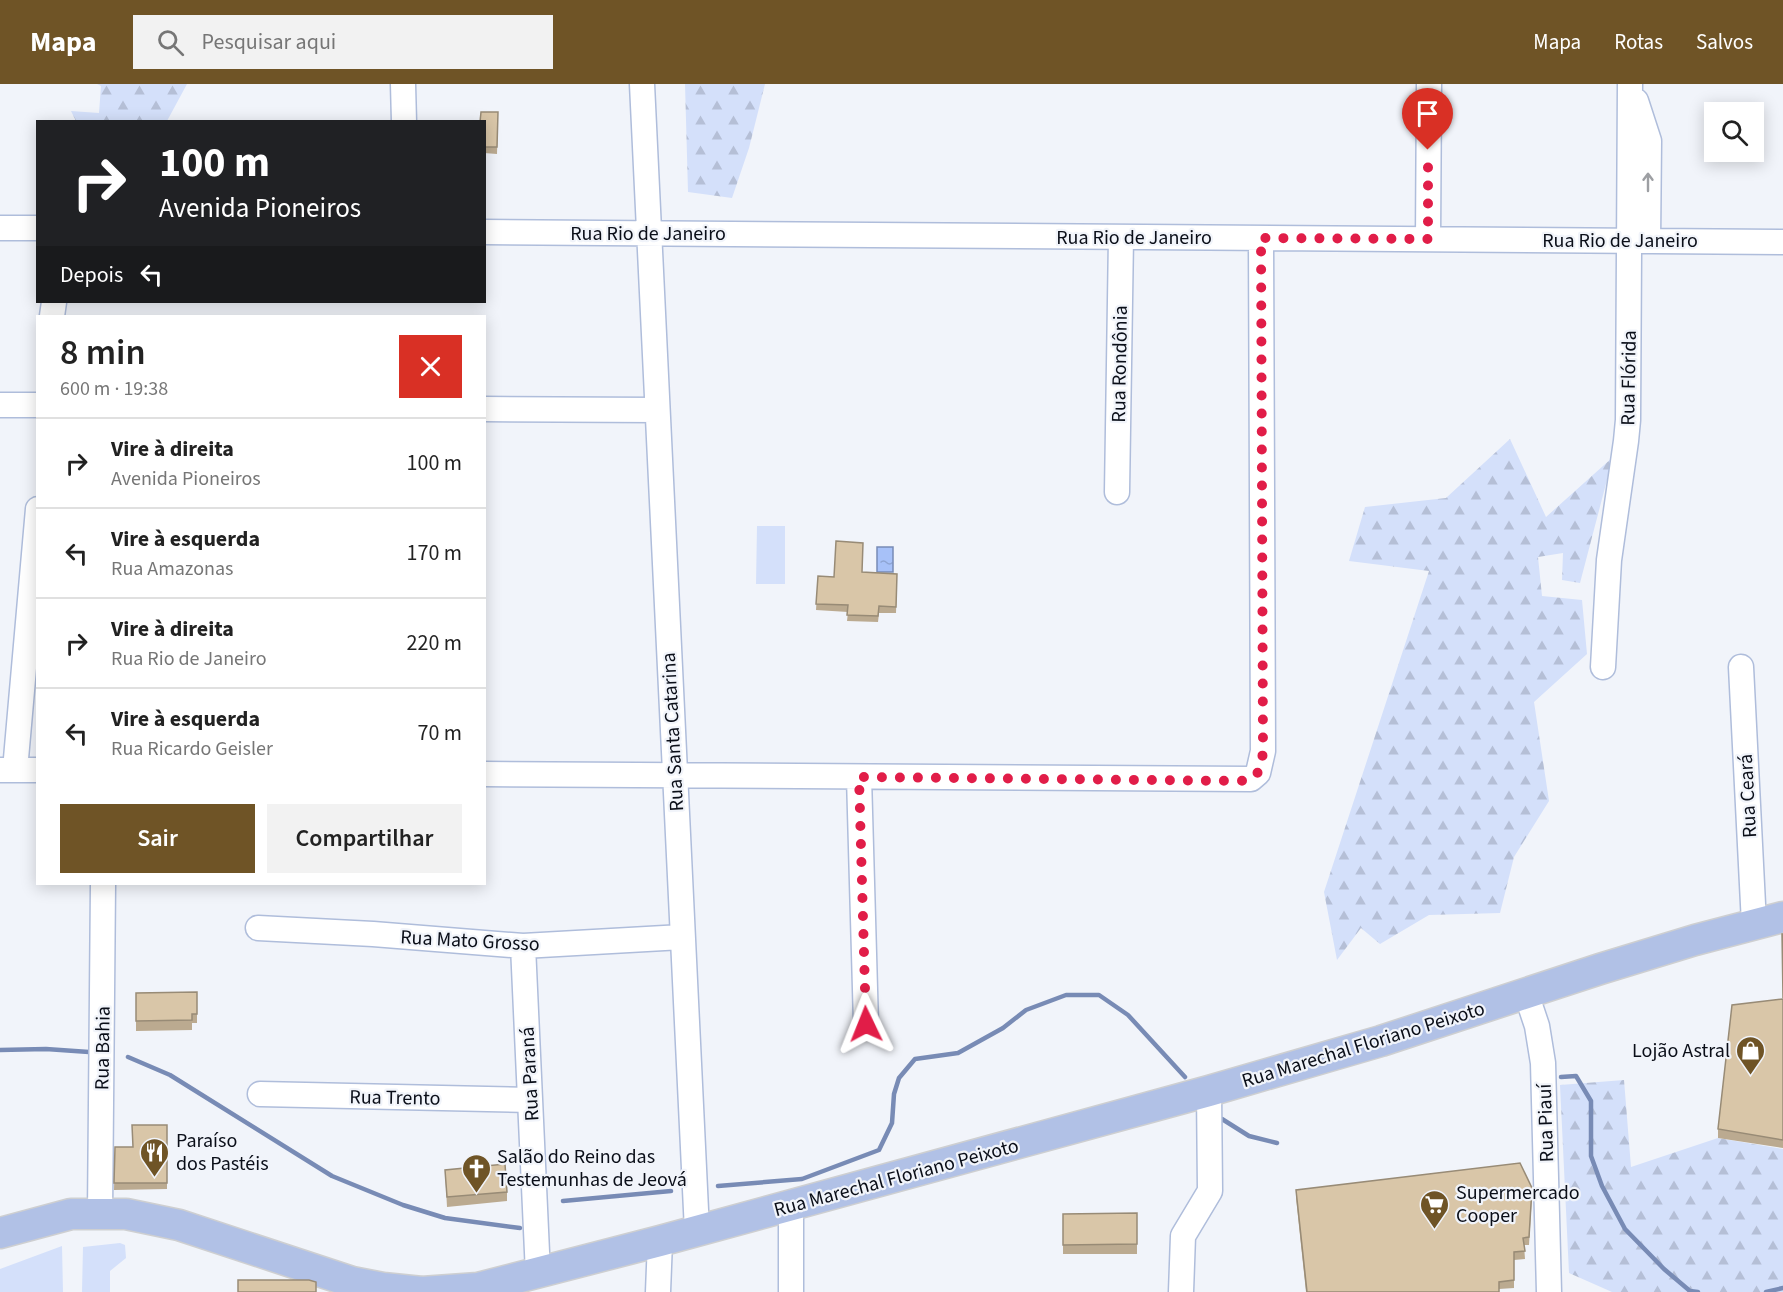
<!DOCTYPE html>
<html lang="pt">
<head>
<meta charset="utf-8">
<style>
	body { margin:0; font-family:"Source Sans 3",sans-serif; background:#f2f2f2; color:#222; height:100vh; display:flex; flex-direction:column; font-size:22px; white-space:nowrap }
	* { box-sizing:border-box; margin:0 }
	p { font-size:20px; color:#767676 }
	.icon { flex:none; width:33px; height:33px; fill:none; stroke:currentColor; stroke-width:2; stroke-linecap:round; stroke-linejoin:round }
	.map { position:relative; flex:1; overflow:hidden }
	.side { position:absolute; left:36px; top:231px; width:450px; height:570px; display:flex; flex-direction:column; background:#fff; border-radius:0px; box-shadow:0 3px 15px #0003 }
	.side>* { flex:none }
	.banner { position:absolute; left:36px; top:36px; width:450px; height:183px; border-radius:0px; box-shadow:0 3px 15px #0003; background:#202124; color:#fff; overflow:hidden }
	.fabs { position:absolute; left:1704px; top:18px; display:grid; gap:12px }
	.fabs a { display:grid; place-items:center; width:60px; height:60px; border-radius:0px; background:#fff; box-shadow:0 3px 15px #0003; font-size:30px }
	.pin { position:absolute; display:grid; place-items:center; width:51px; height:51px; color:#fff; margin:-62px -26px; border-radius:50% 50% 50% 0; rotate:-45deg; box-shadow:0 0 6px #0007 }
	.pin .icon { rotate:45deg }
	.me { position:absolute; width:66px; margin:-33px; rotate:358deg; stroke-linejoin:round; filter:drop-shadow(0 0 4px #0008) }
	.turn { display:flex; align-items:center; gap:21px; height:126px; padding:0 24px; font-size:27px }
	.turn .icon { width:78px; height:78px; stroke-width:2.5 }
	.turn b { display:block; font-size:42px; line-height:51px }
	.then { display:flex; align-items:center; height:57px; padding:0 24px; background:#0003; gap:12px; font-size:22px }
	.round { display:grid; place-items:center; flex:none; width:63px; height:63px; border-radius:0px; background:#f2f2f2 }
	.head { display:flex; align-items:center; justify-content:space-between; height:102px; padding:0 24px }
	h1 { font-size:36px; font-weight:600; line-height:45px }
	.action { display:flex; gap:12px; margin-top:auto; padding:12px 24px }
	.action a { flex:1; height:69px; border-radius:0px; background:#6f5426; color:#fff; font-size:24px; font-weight:600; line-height:69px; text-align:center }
	.action a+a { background:#f2f2f2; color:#222 }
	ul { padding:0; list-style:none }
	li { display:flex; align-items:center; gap:18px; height:90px; padding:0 24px; border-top:2px solid #e0e0e0 }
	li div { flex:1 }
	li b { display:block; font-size:22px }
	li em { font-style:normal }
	header { display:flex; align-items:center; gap:36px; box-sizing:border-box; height:84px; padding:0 30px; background:#6f5426; color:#fff }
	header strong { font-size:28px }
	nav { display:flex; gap:33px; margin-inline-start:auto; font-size:21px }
	.search { width:420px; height:54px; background:#f2f2f2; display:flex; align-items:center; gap:15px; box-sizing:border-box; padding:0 21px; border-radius:0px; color:#767676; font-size:22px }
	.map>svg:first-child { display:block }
	.green { fill:#d4e0fa }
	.forest { fill:url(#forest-firs) }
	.water { fill:url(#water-ripples); stroke:#788bb5; stroke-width:1.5 }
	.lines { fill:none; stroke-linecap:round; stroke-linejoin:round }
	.stream { stroke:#788bb5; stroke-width:4.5 }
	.minor-casing { stroke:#afbddb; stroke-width:27 }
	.major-casing { stroke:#cecfd1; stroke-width:33 }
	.minor { stroke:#fff; stroke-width:24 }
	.major { stroke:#b1c1e6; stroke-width:30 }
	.wall { fill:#bbaa90 }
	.building { fill:#d9c6a8; stroke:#988b76; stroke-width:1.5 }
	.oneway { stroke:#9d9fa3 }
	.route { stroke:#e11d48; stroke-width:10; stroke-dasharray:0 18 }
	.labels { text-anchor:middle; stroke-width:4.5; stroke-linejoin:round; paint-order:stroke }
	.street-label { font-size:20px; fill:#0a0e18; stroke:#f1f4fa }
	.poi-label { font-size:20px; fill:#0a0e18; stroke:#f1f4fa; text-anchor:start }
</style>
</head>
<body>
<header>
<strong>Mapa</strong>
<div class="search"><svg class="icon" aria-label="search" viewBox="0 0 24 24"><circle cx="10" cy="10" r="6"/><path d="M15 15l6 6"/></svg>Pesquisar aqui</div>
<nav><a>Mapa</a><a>Rotas</a><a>Salvos</a></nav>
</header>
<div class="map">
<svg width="1783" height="1208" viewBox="0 0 1783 1208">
	<defs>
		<pattern id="forest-firs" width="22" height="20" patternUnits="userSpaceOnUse" patternTransform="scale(1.5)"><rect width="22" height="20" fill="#d4e0fa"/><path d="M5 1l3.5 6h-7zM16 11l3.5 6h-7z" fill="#b5bfd6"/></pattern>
		<pattern id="water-ripples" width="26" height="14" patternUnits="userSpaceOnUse" patternTransform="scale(1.5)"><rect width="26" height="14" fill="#a7c1f8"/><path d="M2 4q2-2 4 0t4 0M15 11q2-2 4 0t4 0" fill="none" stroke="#8ea5d4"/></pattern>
	</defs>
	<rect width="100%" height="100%" fill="#f1f4fa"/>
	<path class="green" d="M757,442H785V500H756Z
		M120,1159L125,1161L126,1174L110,1187V1208H82L83,1163Z
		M62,1162L63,1208H0V1185Z"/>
	<path class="forest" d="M97,0H187L167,37H76L71,27L99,29L101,2Z
		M685,0H765L749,64L732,114L688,108Z
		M1510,355L1546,433L1613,373L1580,499L1562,496L1563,469L1538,473L1542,512L1582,516L1587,570L1534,618L1549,717L1514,773L1500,829L1429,831L1380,860L1361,844L1337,876L1324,808L1429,487L1349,477L1365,423L1446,414Z
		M1624,996L1631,1083L1718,1054L1783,1065V1208H1612L1569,1189L1560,1001Z"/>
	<path class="water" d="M877,463H893V488H877Z"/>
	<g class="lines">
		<path class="stream" d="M0,966L46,965L89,968
			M128,973L170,991L332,1092L403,1121L445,1134L520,1144
			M1561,993L1576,992L1591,1017V1072L1602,1102L1625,1145L1664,1185L1690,1207L1698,1208
			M1222,1035L1249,1052L1277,1059
			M718,1102L802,1095L879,1066L892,1039L894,1010L899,994L915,975L958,969L1003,944L1026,926L1066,911H1099L1128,931L1185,993
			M563,1117L671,1107
			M1766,1208L1783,1204"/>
		<defs>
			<path id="minor" d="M403,0L404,38
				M642,0L697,1147
				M1636,17L1649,57L1648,157
				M0,144H38
				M484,148L1783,158
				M1428,155L1429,0
				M52,232L54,218
				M0,321H38
				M484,325L657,326
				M1117,408L1121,153
				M1603,583L1609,476L1626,357L1628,336L1630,0
				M1741,583L1754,840
				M0,686H38
				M15,686L38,425
				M484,690L1251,695L1258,689L1263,667L1261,154
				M859,693L866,940
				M258,844L373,850L523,862L682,853
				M523,862L538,1190
				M1526,909L1537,942L1543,979L1549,1208
				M260,1010L530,1016
				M100,1129L103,800
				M658,1208L660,1157
				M791,1208V1122
				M1181,1208L1183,1152L1210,1107L1209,1007"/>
			<path id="major" d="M0,1149L71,1130H126L179,1141L352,1198L383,1204L422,1208L478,1204L660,1157L1209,1007L1381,957L1600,885L1695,856L1783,833"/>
		</defs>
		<use href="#minor" class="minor-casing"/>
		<use href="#major" class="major-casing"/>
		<use href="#minor" class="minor"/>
		<use href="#major" class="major"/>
	</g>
	<path class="wall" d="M498,28L497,70L484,69V38Z
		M862,488L897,490L896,529H879L878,538L847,537L848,528L816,526L818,492L834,493Z
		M1783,850V1064L1718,1054V1045L1783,915Z
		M197,908V939H192V946L136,947V909Z
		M167,1041V1105L114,1106L115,1063H133Z
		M445,1086L507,1108V1117L447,1123Z
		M1296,1106L1532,1112L1529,1161H1524L1525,1175L1514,1176V1204L1499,1205V1208H1306L1296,1114Z
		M1137,1129V1170H1063V1130Z"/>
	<path class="building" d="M481,28H498L497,63H484V38H480Z
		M836,457L863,459L862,488L897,490L896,523L879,522L878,532L847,531L848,521L816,520L818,492L834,493Z
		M1782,850H1783V914Z
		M197,908V930H192V936L136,937V909Z
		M1783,915V1056L1718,1045L1732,921Z
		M132,1041H167V1099H114L115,1063H133Z
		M1520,1079L1532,1104L1529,1153L1523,1154L1525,1167L1514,1168V1196L1499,1198V1208H1307L1296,1106Z
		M505,1080L507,1108L447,1113L445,1086Z
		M1137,1129V1160L1063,1161V1130Z
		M238,1196H309L316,1198V1208H238Z"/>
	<defs><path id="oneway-shaft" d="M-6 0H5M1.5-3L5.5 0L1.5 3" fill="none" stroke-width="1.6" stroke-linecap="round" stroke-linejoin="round" transform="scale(1.5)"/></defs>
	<use class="oneway" href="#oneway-shaft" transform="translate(1648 98) rotate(-90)"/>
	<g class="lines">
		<path class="route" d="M866,940L859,693L1240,697C1260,694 1261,685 1263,667L1261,154L1428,155V66"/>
	</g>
	<defs>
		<symbol id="shop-pin" viewBox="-11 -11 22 30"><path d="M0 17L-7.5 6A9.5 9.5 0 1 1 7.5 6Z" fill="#6f5426" stroke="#f1f4fa"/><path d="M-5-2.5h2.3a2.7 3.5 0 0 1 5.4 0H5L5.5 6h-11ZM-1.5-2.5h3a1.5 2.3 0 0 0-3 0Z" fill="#fff"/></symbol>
		<symbol id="restaurant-pin" viewBox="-11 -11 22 30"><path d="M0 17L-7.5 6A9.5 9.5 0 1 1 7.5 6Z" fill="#6f5426" stroke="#f1f4fa"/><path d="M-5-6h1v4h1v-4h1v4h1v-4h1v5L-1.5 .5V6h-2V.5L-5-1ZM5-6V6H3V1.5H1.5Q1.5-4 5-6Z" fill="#fff"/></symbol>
		<symbol id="church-pin" viewBox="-11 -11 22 30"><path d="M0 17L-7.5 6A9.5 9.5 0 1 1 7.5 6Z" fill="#6f5426" stroke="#f1f4fa"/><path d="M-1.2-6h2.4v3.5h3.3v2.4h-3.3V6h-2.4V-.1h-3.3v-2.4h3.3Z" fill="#fff"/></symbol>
		<symbol id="supermarket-pin" viewBox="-11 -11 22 30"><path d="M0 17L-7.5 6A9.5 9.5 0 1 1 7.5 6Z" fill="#6f5426" stroke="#f1f4fa"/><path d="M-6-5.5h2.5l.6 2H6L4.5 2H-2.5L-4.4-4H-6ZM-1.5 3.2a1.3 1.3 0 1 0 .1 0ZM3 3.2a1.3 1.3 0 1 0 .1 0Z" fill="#fff"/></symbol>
	</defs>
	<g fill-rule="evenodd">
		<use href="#shop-pin" x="1734" y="950" width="33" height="45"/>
		<use href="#restaurant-pin" x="138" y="1052" width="33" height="45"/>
		<use href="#church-pin" x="460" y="1068" width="33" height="45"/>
		<use href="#supermarket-pin" x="1418" y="1104" width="33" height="45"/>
	</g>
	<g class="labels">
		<g class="street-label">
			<text x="648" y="156">Rua Rio de Janeiro</text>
			<text x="1134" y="160">Rua Rio de Janeiro</text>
			<text x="1620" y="163">Rua Rio de Janeiro</text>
			<text transform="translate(1119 280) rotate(-89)" y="7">Rua Rondônia</text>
			<text transform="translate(1628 294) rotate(-89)" y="7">Rua Flórida</text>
			<text transform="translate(672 648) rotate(-93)" y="7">Rua Santa Catarina</text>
			<text transform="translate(1747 712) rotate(-93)" y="7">Rua Ceará</text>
			<text transform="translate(470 856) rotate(3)" y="7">Rua Mato Grosso</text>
			<text transform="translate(1363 960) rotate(-17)" y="7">Rua Marechal Floriano Peixoto</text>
			<text transform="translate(102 964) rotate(-89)" y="7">Rua Bahia</text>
			<text transform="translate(529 990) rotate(-93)" y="7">Rua Paraná</text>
			<text transform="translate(395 1013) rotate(1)" y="7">Rua Trento</text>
			<text transform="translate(1545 1039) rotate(-92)" y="7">Rua Piauí</text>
			<text transform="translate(896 1093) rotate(-15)" y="7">Rua Marechal Floriano Peixoto</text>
		</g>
		<g class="poi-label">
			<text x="1730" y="973" text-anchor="end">Lojão Astral</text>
			<text x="176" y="1063">Paraíso<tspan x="176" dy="23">dos Pastéis</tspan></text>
			<text x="497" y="1079">Salão do Reino das<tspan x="497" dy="23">Testemunhas de Jeová</tspan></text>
			<text x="1456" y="1115">Supermercado<tspan x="1456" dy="23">Cooper</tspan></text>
		</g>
	</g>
</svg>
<div class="fabs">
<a><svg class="icon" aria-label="search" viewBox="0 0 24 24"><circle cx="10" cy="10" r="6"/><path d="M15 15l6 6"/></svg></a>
</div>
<div class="pin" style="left:1428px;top:66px;background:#d93025"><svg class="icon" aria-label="arrive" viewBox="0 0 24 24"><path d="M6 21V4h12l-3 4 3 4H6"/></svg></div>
<svg class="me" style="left:866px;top:940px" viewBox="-20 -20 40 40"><path d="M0-17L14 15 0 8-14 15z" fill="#e11d48" stroke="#fff" stroke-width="4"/></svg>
<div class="banner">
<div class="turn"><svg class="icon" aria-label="right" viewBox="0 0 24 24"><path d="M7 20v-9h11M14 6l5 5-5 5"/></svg><div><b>100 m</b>Avenida Pioneiros</div></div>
<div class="then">Depois<svg class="icon" aria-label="left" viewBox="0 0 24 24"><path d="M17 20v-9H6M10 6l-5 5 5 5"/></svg></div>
</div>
<section class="side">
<div class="head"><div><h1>8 min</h1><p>600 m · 19:38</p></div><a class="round" style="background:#d93025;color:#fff"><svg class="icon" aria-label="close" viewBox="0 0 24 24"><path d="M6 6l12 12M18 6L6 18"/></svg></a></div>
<ul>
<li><svg class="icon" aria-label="right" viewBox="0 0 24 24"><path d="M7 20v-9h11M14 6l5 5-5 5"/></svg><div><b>Vire à direita</b><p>Avenida Pioneiros</p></div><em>100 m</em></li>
<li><svg class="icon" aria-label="left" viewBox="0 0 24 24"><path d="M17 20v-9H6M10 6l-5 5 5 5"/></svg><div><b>Vire à esquerda</b><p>Rua Amazonas</p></div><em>170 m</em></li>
<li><svg class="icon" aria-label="right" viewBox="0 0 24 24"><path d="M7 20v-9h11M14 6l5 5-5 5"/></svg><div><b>Vire à direita</b><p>Rua Rio de Janeiro</p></div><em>220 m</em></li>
<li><svg class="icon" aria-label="left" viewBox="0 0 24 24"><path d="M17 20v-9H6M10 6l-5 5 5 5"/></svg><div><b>Vire à esquerda</b><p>Rua Ricardo Geisler</p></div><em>70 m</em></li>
</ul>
<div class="action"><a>Sair</a><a>Compartilhar</a></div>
</section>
</div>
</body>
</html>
